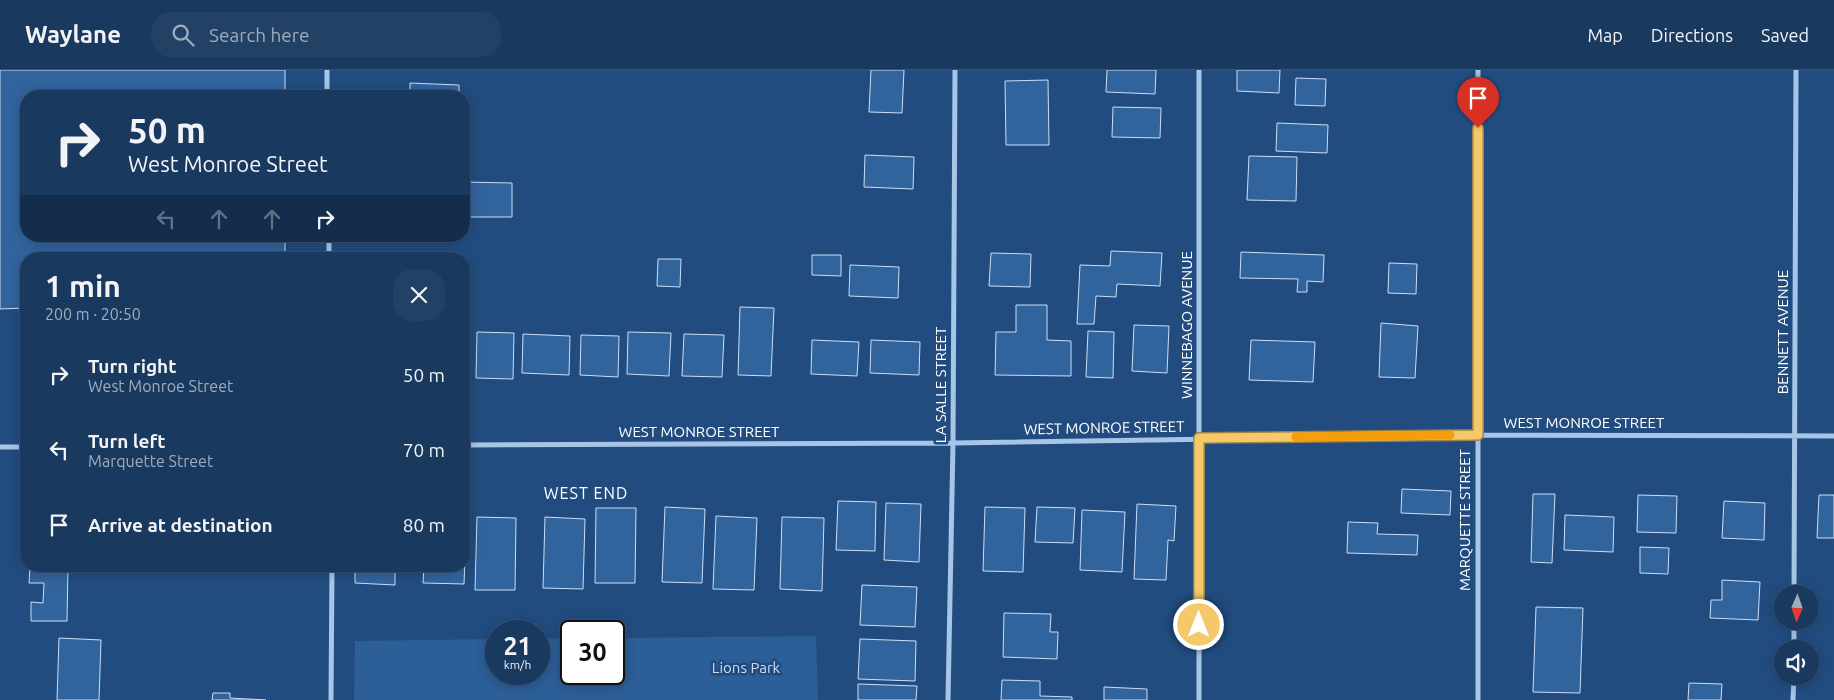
<!DOCTYPE html>
<html lang="en">
<head>
<meta charset="utf-8">
<style>
	body { margin:0; font-family:Ubuntu,sans-serif; background:#234065; color:#f1f3f6; height:100vh; display:flex; flex-direction:column; font-size:19px; white-space:nowrap }
	* { box-sizing:border-box; margin:0 }
	p { font-size:16px; color:#9facbd }
	.icon { flex:none; width:28px; height:28px; fill:none; stroke:currentColor; stroke-width:2; stroke-linecap:round; stroke-linejoin:round }
	.map { position:relative; flex:1; overflow:hidden }
	.drawer { position:absolute; left:20px; top:182px; width:450px; height:320px; display:flex; flex-direction:column; background:#1a395f; border-radius:20px; box-shadow:0 2px 12px #0003,0 0 0 1px #385374 }
	.drawer>* { flex:none }
	.banner { position:absolute; left:20px; top:20px; width:450px; height:152px; border-radius:20px; box-shadow:0 2px 12px #0003,0 0 0 1px #385374; background:#1a395f; color:#f1f3f6; overflow:hidden }
	.needle { width:32px; rotate:182deg }
	.controls { position:absolute; left:1774px; top:515px; display:grid; gap:10px }
	.controls a { display:grid; place-items:center; width:45px; height:45px; border-radius:50%; background:#1a395f; box-shadow:0 2px 12px #0003,0 0 0 1px #385374; font-size:25px }
	.speed { position:absolute; left:485px; top:550px; display:flex; gap:10px; font-size:25px; font-weight:700; text-align:center }
	.speed>* { display:grid; place-content:center; width:65px; height:65px; border-radius:50%; background:#1a395f; box-shadow:0 2px 12px #0003,0 0 0 1px #385374; line-height:1 }
	.speed small { font-size:12px; font-weight:400 }
	.speed .limit { border:2px solid #111; border-radius:8px; background:#fff; color:#111 }
	.pin { position:absolute; display:grid; place-items:center; width:42px; height:42px; color:#fff; margin:-51px -21px; border-radius:50% 50% 50% 0; rotate:-45deg; box-shadow:0 0 5px #0007 }
	.pin .icon { rotate:45deg }
	.me { position:absolute; width:55px; margin:-28px; rotate:0deg; stroke-linejoin:round; filter:drop-shadow(0 0 4px #0008) }
	.turn { display:flex; align-items:center; gap:18px; height:105px; padding:0 25px; font-size:22px }
	.turn .icon { width:65px; height:65px; stroke-width:2.5 }
	.turn b { display:block; font-size:35px; line-height:42px }
	.lanes { display:flex; align-items:center; height:48px; padding:0 25px; background:#0003; justify-content:center; gap:25px; direction:ltr }
	.lanes .off { opacity:.35 }
	.round { display:grid; place-items:center; flex:none; width:52px; height:52px; border-radius:20px; background:#234065 }
	.overview { display:flex; align-items:center; justify-content:space-between; height:85px; padding:0 25px }
	h1 { font-size:30px; font-weight:700; line-height:38px }
	ul { padding:0; list-style:none }
	li { display:flex; align-items:center; gap:15px; height:75px; padding:0 25px }
	li div { flex:1 }
	li b { display:block; font-size:19px }
	li em { font-style:normal }
	header { display:flex; align-items:center; gap:30px; box-sizing:border-box; height:70px; padding:0 25px; background:#1a395f; border-bottom:1px solid #385374 }
	header strong { font-size:24px }
	nav { display:flex; gap:28px; margin-inline-start:auto; font-size:18px }
	.search { width:350px; height:45px; background:#234065; display:flex; align-items:center; gap:12px; box-sizing:border-box; padding:0 18px; border-radius:20px; color:#9facbd; font-size:19px }
	.map>svg:first-child { display:block }
	.park { fill:#2c5e97 }
	.building { fill:#31639d; stroke:#cbdff6 }
	.lines { fill:none; stroke-linecap:round; stroke-linejoin:round }
	.street { stroke:#a7c5e7; stroke-width:5 }
	.route-casing { stroke:#9e8344; stroke-width:12 }
	.route { stroke:#f3c969; stroke-width:9 }
	.slow { stroke:#f59e0b; stroke-width:9 }
	.labels { text-anchor:middle; stroke-width:5; stroke-linejoin:round; paint-order:stroke }
	.street-label { font-size:15px; fill:#fff; stroke:#224c7f }
	.park-label { font-size:15px; fill:#cbdff6; stroke:#224c7f }
	.neighbourhood-label { font-size:16px; letter-spacing:1px; fill:#fff; stroke:#224c7f }
</style>
</head>
<body>
<header>
<strong>Waylane</strong>
<div class="search"><svg class="icon" aria-label="search" viewBox="0 0 24 24"><circle cx="10" cy="10" r="6"/><path d="M15 15l6 6"/></svg>Search here</div>
<nav><a>Map</a><a>Directions</a><a>Saved</a></nav>
</header>
<div class="map">
<svg width="1834" height="630" viewBox="0 0 1834 630">
	<rect width="100%" height="100%" fill="#224c7f"/>
	<path class="park" d="M816,566L818,630H354L355,571L496,569V604H539V569L571,568V604H614V568Z"/>
	<path class="building" d="M0,0H285V26H26V166H285V189H26V238L0,239Z
		M871,0H904L902,43L869,42Z
		M1107,0H1156L1155,24L1106,22Z
		M1237,0H1280L1279,23L1237,21Z
		M1296,8L1326,9L1325,36L1295,35Z
		M1048,10L1049,75H1006L1005,11Z
		M410,13L459,15V26H410Z
		M1113,37L1161,38L1160,68L1112,67Z
		M1277,53L1328,55L1327,83L1276,81Z
		M865,85L914,87L913,119L864,117Z
		M1249,86L1297,87L1296,131L1247,130Z
		M464,112L512,113V147H464Z
		M1111,181L1162,183L1160,216L1117,214L1116,227L1096,226L1094,254H1077L1080,195L1110,196Z
		M1241,182L1324,185L1323,212L1307,211V222H1297L1298,209L1240,208Z
		M991,183L1031,184L1030,217L989,216Z
		M812,185H841V206L812,205Z
		M658,189H681L680,217L657,216Z
		M1389,193L1417,194L1416,224L1388,223Z
		M850,195L899,197L898,228L849,226Z
		M1016,235H1047V270L1071,271V306L995,305L996,262H1016Z
		M740,237L774,238L771,306L738,305Z
		M1381,253L1418,256L1415,308L1379,307Z
		M1134,255L1169,256L1167,303L1132,301Z
		M1088,261L1114,262L1113,308L1086,307Z
		M477,262L514,263L513,309L476,308Z
		M628,262L671,263L669,306L627,304Z
		M523,264L570,266L569,305L522,303Z
		M684,264L724,265L722,307L682,306Z
		M581,265L619,266L618,307L580,305Z
		M812,270L859,272L857,306L811,304Z
		M871,270L920,272L919,305L870,303Z
		M1251,270L1315,272L1313,312L1249,310Z
		M1402,419L1451,421L1450,445L1401,443Z
		M1533,424H1555L1552,493L1531,492Z
		M1638,425L1677,426L1676,463L1637,462Z
		M1819,425H1834V468H1817Z
		M838,431L876,432L875,481L836,480Z
		M1724,431L1765,433L1764,470L1722,468Z
		M886,433L921,434L919,492L884,490Z
		M1137,434L1176,436L1174,471L1168,470L1166,510L1134,509Z
		M665,437L705,439L702,513L662,512Z
		M985,437L1025,438L1023,502L983,501Z
		M1037,437L1075,438L1073,473L1035,472Z
		M596,438H636L635,513H595Z
		M464,439H467L464,514L423,513L424,496H464Z
		M1082,440L1125,442L1122,502L1080,500Z
		M1565,445L1614,447L1613,482L1564,480Z
		M716,446L757,448L754,520L713,519Z
		M477,447L516,448L515,520H475Z
		M545,447L585,449L583,519L543,518Z
		M782,447L824,448L822,521L780,519Z
		M1348,452L1378,453L1377,464L1418,465L1417,485L1347,483Z
		M1640,477L1669,478L1668,504L1640,503Z
		M30,496H68L67,551H31V532L43,533L44,513H29Z
		M355,496H395V515L355,513Z
		M1722,510L1760,512L1758,550L1710,548L1711,530H1722Z
		M862,515L917,517L915,557L860,555Z
		M1536,537L1583,538L1580,623L1533,622Z
		M1004,543L1051,544L1050,562H1058L1057,589L1003,587Z
		M59,568L101,570L99,630H57Z
		M860,569L916,571L915,611L858,609Z
		M1002,610L1040,611V626L1072,627V630H1001Z
		M1689,613L1722,614L1721,630H1688Z
		M858,614L917,616L916,630H858Z
		M1104,617L1147,619V630H1104Z
		M213,623H230V628L266,630H212Z"/>
	<g class="lines">
		<path class="street" d="M327,0V26
			M1478,0V630
			M329,166V189
			M464,375L953,373L1478,365L1834,366
			M0,377H26
			M1794,524L1796,0
			M1794,579V551
			M331,630L332,496
			M948,630L953,373L955,0
			M1199,630V0
			M1793,630L1794,606"/>
	</g>
	<g class="lines">
		<defs>
			<path id="route" d="M1199,555V368L1478,365V58"/>
		</defs>
		<use href="#route" class="route-casing"/>
		<use href="#route" class="route"/>
		<path class="slow" d="M1296,367L1450,365"/>
	</g>
	<g class="labels">
		<g class="street-label">
			<text transform="translate(1187 255) rotate(-90)" y="5">WINNEBAGO AVENUE</text>
			<text transform="translate(1783 262) rotate(-90)" y="5">BENNETT AVENUE</text>
			<text transform="translate(941 315) rotate(-90)" y="5">LA SALLE STREET</text>
			<text x="1584" y="358">WEST MONROE STREET</text>
			<text transform="translate(1104 358) rotate(-1)" y="5">WEST MONROE STREET</text>
			<text x="699" y="367">WEST MONROE STREET</text>
			<text transform="translate(1465 450) rotate(-90)" y="5">MARQUETTE STREET</text>
		</g>
		<g class="park-label">
			<text x="746" y="603">Lions Park</text>
		</g>
		<g class="neighbourhood-label">
			<text x="586" y="429">WEST END</text>
		</g>
	</g>
</svg>
<div class="controls">
<a><svg class="needle" viewBox="-14 -14 28 28"><path d="M0-13l5 13h-10z" fill="#e53935"/><path d="M0 13l5-13h-10z" fill="#9facbd"/></svg></a>
<a><svg class="icon" aria-label="sound" viewBox="0 0 24 24"><path d="M4 9h4l5-4v14l-5-4H4zM17 9q2 3 0 6"/></svg></a>
</div>
<div class="speed"><div>21<small>km/h</small></div><div class="limit">30</div></div>
<div class="pin" style="left:1478px;top:58px;background:#d93025"><svg class="icon" aria-label="arrive" viewBox="0 0 24 24"><path d="M6 21V4h12l-3 4 3 4H6"/></svg></div>
<svg class="me" style="left:1199px;top:555px" viewBox="-20 -20 40 40"><circle r="17" fill="#f3c969" stroke="#fff" stroke-width="3"/><path d="M0-11L8 9 0 5-8 9z" fill="#fff"/></svg>
<div class="banner">
<div class="turn"><svg class="icon" aria-label="right" viewBox="0 0 24 24"><path d="M7 20v-9h11M14 6l5 5-5 5"/></svg><div><b>50 m</b>West Monroe Street</div></div>
<div class="lanes"><svg class="icon off" aria-label="left" viewBox="0 0 24 24"><path d="M17 20v-9H6M10 6l-5 5 5 5"/></svg><svg class="icon off" aria-label="ahead" viewBox="0 0 24 24"><path d="M12 20V5M6 11l6-6 6 6"/></svg><svg class="icon off" aria-label="ahead" viewBox="0 0 24 24"><path d="M12 20V5M6 11l6-6 6 6"/></svg><svg class="icon" aria-label="right" viewBox="0 0 24 24"><path d="M7 20v-9h11M14 6l5 5-5 5"/></svg></div>
</div>
<section class="drawer">
<div class="overview"><div><h1>1 min</h1><p>200 m · 20:50</p></div><a class="round"><svg class="icon" aria-label="close" viewBox="0 0 24 24"><path d="M6 6l12 12M18 6L6 18"/></svg></a></div>
<ul>
<li><svg class="icon" aria-label="right" viewBox="0 0 24 24"><path d="M7 20v-9h11M14 6l5 5-5 5"/></svg><div><b>Turn right</b><p>West Monroe Street</p></div><em>50 m</em></li>
<li><svg class="icon" aria-label="left" viewBox="0 0 24 24"><path d="M17 20v-9H6M10 6l-5 5 5 5"/></svg><div><b>Turn left</b><p>Marquette Street</p></div><em>70 m</em></li>
<li><svg class="icon" aria-label="arrive" viewBox="0 0 24 24"><path d="M6 21V4h12l-3 4 3 4H6"/></svg><div><b>Arrive at destination</b></div><em>80 m</em></li>
</ul>
</section>
</div>
</body>
</html>
